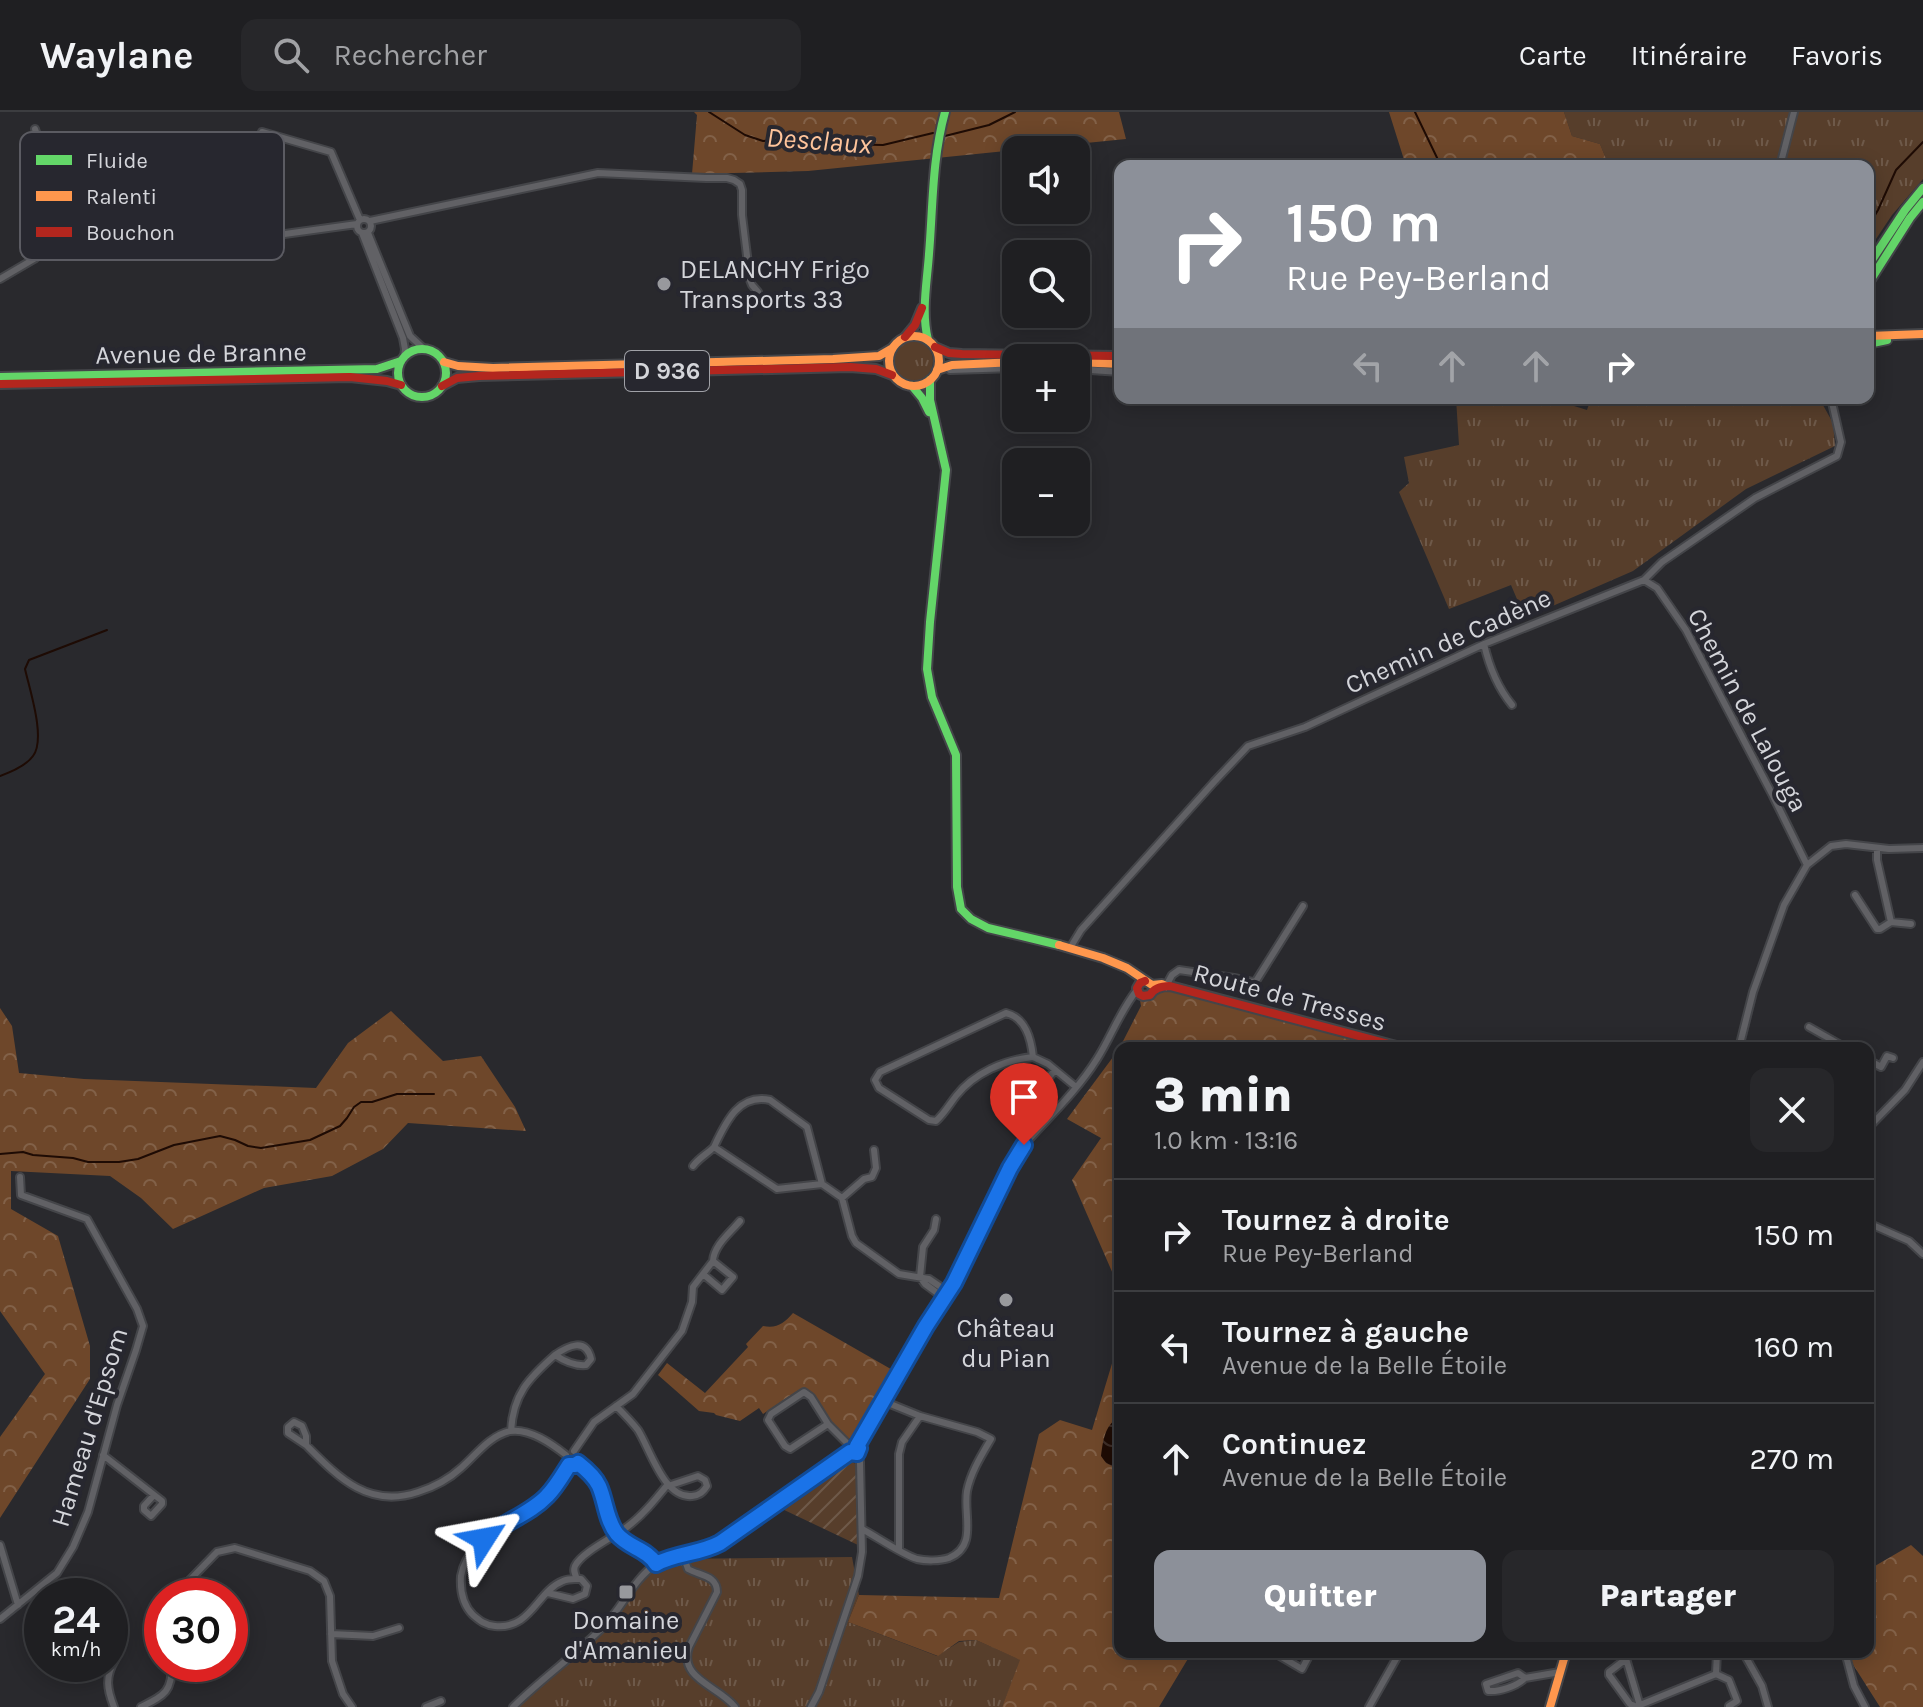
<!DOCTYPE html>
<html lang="fr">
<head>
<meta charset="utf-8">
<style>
	body { margin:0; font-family:Karla,sans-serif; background:#27272a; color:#f1f3f6; height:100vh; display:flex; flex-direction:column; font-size:30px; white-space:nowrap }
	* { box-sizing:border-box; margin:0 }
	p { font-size:26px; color:#a1a2a5 }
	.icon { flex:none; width:44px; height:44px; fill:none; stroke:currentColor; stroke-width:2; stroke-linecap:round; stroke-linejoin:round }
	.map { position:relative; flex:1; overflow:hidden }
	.panel { position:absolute; left:1114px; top:930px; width:760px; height:616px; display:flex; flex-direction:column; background:#1f1f22; border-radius:16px; box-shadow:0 4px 20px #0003,0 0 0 2px #3c3d40 }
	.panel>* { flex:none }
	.guide { position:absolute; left:1114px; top:48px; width:760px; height:244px; border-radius:16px; box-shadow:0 4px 20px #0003,0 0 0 2px #3c3d40; background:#8c9099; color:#fff; overflow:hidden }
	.fabs { position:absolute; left:1002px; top:24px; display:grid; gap:16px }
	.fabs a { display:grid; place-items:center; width:88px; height:88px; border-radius:16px; background:#1f1f22; box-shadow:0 4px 20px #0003,0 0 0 2px #3c3d40; font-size:40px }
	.speed { position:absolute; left:24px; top:1466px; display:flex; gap:16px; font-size:40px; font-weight:700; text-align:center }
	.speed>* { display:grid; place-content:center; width:104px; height:104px; border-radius:50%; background:#1f1f22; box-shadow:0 4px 20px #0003,0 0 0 2px #3c3d40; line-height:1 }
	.speed small { font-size:20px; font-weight:400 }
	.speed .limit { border:12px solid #d22; background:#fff; color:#111 }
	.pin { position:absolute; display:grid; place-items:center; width:68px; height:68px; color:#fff; margin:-82px -34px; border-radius:50% 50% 50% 0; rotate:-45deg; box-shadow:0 0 8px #0007 }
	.pin .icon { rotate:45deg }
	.me { position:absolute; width:88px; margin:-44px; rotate:56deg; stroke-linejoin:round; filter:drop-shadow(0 0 6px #0008) }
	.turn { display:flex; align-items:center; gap:28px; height:168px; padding:0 40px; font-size:36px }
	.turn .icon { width:104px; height:104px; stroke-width:2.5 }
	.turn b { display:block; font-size:56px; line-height:68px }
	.lanes { display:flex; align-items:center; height:76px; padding:0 40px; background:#0003; justify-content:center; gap:40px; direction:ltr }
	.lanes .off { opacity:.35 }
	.round { display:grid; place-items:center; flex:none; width:84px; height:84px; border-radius:16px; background:#27272a }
	.overview { display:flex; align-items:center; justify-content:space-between; height:136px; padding:0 40px }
	h1 { font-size:48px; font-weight:800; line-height:60px }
	.primary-button { display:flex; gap:16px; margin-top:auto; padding:16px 40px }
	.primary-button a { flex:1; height:92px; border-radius:16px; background:#8c9099; color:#fff; font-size:32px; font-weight:800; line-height:92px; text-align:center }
	.primary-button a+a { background:#27272a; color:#f1f3f6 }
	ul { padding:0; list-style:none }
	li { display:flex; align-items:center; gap:24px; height:112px; padding:0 40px; border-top:2px solid #3c3d40 }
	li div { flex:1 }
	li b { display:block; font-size:30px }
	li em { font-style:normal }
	header { display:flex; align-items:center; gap:48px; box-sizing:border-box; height:112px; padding:0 40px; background:#1f1f22; border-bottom:2px solid #3c3d40 }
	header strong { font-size:38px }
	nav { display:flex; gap:44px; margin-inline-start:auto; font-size:28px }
	.search { width:560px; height:72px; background:#27272a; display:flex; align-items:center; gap:20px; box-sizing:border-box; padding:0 28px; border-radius:16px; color:#a1a2a5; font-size:30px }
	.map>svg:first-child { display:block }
	.grass { fill:url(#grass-tufts) }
	.forest { fill:url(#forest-crowns) }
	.garden { fill:url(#garden-furrows) }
	.water { fill:url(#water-waves) }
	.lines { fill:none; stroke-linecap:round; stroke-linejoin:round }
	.stream { stroke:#1e0b04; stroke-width:2 }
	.street-casing { stroke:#444549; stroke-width:10 }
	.fast-casing { stroke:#444549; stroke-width:12 }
	.slow-casing { stroke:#444549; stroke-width:12 }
	.jam-casing { stroke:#444549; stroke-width:12 }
	.street { stroke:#616165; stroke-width:6 }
	.fast { stroke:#63d668; stroke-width:8 }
	.slow { stroke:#ff974d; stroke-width:8 }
	.jam { stroke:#b3261e; stroke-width:8 }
	.route-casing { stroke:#114b97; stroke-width:20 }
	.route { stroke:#1a73e8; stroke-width:14 }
	.poi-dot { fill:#98999d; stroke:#27272f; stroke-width:3 }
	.labels { text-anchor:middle; stroke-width:8; stroke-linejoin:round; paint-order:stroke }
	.shield { fill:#27272f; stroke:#a0a1a7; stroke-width:2 }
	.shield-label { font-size:24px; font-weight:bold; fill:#d4d5da }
	.poi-label { font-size:26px; fill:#d4d5da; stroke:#27272f }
	.street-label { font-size:26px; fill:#d4d5da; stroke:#27272f }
	.water-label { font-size:28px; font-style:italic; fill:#fec49b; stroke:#27272f }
	.key { fill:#27272f; stroke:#5b5b62; stroke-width:2 }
	.key-label { font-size:22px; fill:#d4d5da }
</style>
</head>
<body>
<header>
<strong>Waylane</strong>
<div class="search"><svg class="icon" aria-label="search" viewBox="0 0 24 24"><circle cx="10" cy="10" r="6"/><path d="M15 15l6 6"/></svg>Rechercher</div>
<nav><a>Carte</a><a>Itinéraire</a><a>Favoris</a></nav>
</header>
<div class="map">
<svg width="1923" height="1595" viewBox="0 0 1923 1595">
	<defs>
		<pattern id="grass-tufts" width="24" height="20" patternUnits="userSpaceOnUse" patternTransform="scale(2)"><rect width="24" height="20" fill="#573e2b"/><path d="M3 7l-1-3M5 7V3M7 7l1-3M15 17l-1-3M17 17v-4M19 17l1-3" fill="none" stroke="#6e5949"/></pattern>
		<pattern id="forest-crowns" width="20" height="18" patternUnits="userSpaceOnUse" patternTransform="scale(2)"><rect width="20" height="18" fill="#6e472a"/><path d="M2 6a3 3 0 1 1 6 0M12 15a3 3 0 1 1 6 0" fill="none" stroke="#826148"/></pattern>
		<pattern id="garden-furrows" width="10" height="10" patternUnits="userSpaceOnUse" patternTransform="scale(2)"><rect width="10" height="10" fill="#573e2b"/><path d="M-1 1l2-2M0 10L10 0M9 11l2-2" fill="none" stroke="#6e5949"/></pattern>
		<pattern id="water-waves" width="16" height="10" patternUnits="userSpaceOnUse" patternTransform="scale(2)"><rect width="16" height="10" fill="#1e0b04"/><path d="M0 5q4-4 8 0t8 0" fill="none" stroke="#3e2e28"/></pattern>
	</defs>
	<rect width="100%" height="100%" fill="#29292d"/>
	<path class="grass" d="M1564,0H1923V67L1892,103L1868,139V54H1609L1600,32L1572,24Z
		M893 249a20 20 0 1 1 40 0a20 20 0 1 1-40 0Z
		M1456,286H1548L1587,298L1591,286H1819L1833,311L1835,334L1746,377L1633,459L1525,506L1511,473L1449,497L1399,380L1409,371L1404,345L1459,333Z
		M852,1445L859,1483L848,1510L937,1544L959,1530L976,1528L1021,1548L1002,1595H513L594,1524L642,1465L668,1447Z"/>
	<path class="forest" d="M694,0H1119L1126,27L808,59L692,62L697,3Z
		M1389,0H1564L1572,24L1600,32L1609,54H1406Z
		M1163,874L1354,922V936H1120V1178L1072,1068L1101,1026L1067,1007L1119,937L1141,894L1139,882L1143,884Z
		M0,896L12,914L19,961L84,967L316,976L348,931L391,899L443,949L481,944L515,995L526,1019L408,1011L383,1037L332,1064L264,1076L173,1117L141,1086L110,1064L11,1059V1097L58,1124L90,1234V1267L0,1406V1325L45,1262L0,1199Z
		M793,1201L896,1260L856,1322L849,1327L835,1315L811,1281L806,1277L797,1279L763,1302L759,1296L740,1309L716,1303L714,1301L699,1299L658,1263L667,1251L705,1281L748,1235L746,1232L763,1214C777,1217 784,1211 793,1201Z
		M1120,1225V1540H1192L1159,1595H1002L1020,1548L976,1528L959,1529L938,1544L848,1510L859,1483L999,1486L1039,1322L1060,1308L1092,1318Z
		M1911,1433L1923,1444V1595H1880L1845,1540H1868V1458Z"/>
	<path class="garden" d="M848,1348L856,1352L858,1433L780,1396Z"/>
	<path class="water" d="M1116,1307L1120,1311C1120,1326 1123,1342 1112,1354L1106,1351L1101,1344C1103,1330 1104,1316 1116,1307Z"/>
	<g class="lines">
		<path class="stream" d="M709,0L745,23L763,29L801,26L835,32L883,33L933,21
			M1415,0L1441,54
			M945,24L989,13L1015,0
			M1868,115L1878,98L1896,58L1923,30
			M0,664C11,660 26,654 33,644C46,627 30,579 25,557L29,548L107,518
			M0,1042L23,1040L33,1043L73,1046L88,1050H119L138,1047L174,1033L220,1024L235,1028L248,1034L261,1036L310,1028L340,1014L347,1006L354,995L361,990H372L397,982H434"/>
		<defs>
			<path id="street" d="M262,20L331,40L360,108
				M1780,54L1794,0
				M115,71L133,122L131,133
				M357 114a7 7 0 1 1 14 0a7 7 0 1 1-14 0Z
				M370,109L598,61L706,66H727L734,68L740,72L742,78V103L750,168L752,173L758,180
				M362,121L403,226L405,237L404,245
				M368,121L410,224L424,237
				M65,122L131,133L154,140L357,112
				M0,167L34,147L65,122L49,59L35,17
				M1076,257L1120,260
				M950,258L1016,256
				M1644,468L1657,476L1686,518L1772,682L1807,753
				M1484,532C1489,554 1498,576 1512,593
				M1855,783L1877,817H1880L1891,810L1877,748V736
				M1891,810L1911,812
				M1070,836L1081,818L1214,670L1248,634L1305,615L1484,532L1644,468L1662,450L1755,386L1837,344L1841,330L1831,286
				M1166,874L1172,863L1179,858L1234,866L1252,870L1256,869L1303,794
				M1809,915L1846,936
				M1739,936L1753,880L1784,793L1807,753L1831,734L1846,732L1889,737L1923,736
				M1033,945C1004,948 974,961 956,984C949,993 944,1002 936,1009L929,1008L879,976L875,968L880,960L1006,901C1026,906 1031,927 1033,945L1048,952L1076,975
				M1868,948L1881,955L1887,944L1893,946
				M1868,1016L1905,978L1923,950
				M1034,1022L1024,1012L1019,1002L1055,958
				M693,1054C699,1046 707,1042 714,1035
				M822,1072L777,1077L714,1035C725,1012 738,981 770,988L807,1015L822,1072L842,1086L852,1124L856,1131L899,1162L929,1167L948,1180
				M842,1086L864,1067L872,1065L876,1056L874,1038
				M1868,1111L1909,1129L1923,1142
				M703,1162L722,1178L733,1165L713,1149
				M920,1165L923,1135L934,1118L936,1107
				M920,1165L925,1172L944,1186
				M616,1294C624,1302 631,1309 638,1318C650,1337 664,1387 692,1384C700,1383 703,1380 707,1374L705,1368L698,1364L671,1373
				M828,1312L790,1337L785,1334L768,1308L771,1302L804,1280L811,1285L828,1312L850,1334
				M511,1319C513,1282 529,1266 555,1243C564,1249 575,1254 586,1253L591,1247C586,1225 568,1234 555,1243
				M306,1333L288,1321V1315L294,1310L302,1314L306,1324V1333C338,1365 368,1397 418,1380C434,1375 449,1367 461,1356C476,1343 489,1324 510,1319C530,1316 552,1332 566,1343
				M574,1339L594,1310L633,1282L682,1219L692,1190L693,1175L713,1149C714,1133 730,1121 740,1109
				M850,1340L854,1342L858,1340L857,1334L926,1214L954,1171L1015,1047L1024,1033C1049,1005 1077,979 1097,947C1111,925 1120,899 1137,878
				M103,1343L162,1389V1392L151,1404L144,1398V1394L154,1383
				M578,1351C587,1358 595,1365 599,1374C606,1390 606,1408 617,1422C629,1436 647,1437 656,1452
				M862,1417C877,1425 901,1442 917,1447C926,1449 940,1449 949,1446C978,1434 963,1403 967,1379C971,1360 981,1344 991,1327L977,1320L920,1304L883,1289
				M0,1433L18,1493
				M899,1437V1342L902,1330L920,1304
				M683,1443L688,1457C700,1464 717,1463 717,1480L689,1535C678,1567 719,1574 735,1595
				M577,1467C575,1462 573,1459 575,1454C582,1440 614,1425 627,1415C643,1403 655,1388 668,1372
				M548,1481L573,1487L585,1482L587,1474L581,1467C575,1467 569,1466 563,1469C537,1479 531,1518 495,1514C485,1513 480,1509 473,1503C463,1493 460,1479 461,1464C465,1440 488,1421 507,1410C518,1403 530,1399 539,1391C552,1381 560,1367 569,1353
				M176,1484L184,1474L217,1440L235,1436L310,1459L324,1469L330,1484L332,1549L343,1582L352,1595
				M0,1507L57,1461L73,1435L88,1400L117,1293L136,1238L143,1214L137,1197L87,1107L21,1083L20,1065
				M331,1522L373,1524L399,1516
				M1273,1540L1302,1557L1311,1540
				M1624,1540L1640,1594
				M1743,1540L1762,1574L1768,1595
				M1845,1540L1854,1574L1865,1595
				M1626,1547L1609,1560V1563L1630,1592L1637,1595
				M1716,1562L1729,1568L1736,1586L1737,1589L1729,1594
				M1525,1566C1517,1574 1500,1580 1488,1579L1486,1572L1518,1561L1525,1566L1560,1560
				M1640,1593L1716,1562L1717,1540
				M114,1595C107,1577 105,1565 115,1548
				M141,1595C165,1583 172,1580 172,1552
				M426,1595L441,1589
				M513,1595C542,1566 576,1543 605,1513C623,1494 634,1467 656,1452C675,1440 700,1442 720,1431L842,1346L850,1340L851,1333L857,1334
				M811,1595L819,1580L858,1464L862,1440L860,1350L857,1341
				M1369,1595L1400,1540"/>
			<path id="fast" d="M1868,154L1905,98L1923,76
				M1868,172L1910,106L1923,90
				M928,228C921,199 927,171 929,142C933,94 932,47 945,0
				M1868,232L1887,228
				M398 261a24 24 0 1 1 48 0a24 24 0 1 1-48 0Z
				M0,265L377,257L401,249
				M930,268V288L946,358L930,510L927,557L932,585L956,643L957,775L961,797L971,807L988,816L1059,833
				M912,274L922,286L929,300"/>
			<path id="slow" d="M889 249a25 25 0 1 1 50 0a25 25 0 1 1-50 0Z
				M1868,224L1923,222
				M444,250L458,254L493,256L833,247L879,244L891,237
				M1076,250L1120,252
				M937,258L952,253L1016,250
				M1059,833L1103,846L1127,856L1152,873L1162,872L1166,874
				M1550,1595L1566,1540"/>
			<path id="jam" d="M905,225L915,213L922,196
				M935,235L949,241L962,242L1120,244
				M0,272L350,265L387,269L401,273
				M442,274L457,266L479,264L850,255L876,257L892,263
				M1145,869L1140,871L1137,876L1139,882L1143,884L1150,883C1154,876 1162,874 1170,874L1404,936"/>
		</defs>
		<use href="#street" class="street-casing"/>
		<use href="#fast" class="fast-casing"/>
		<use href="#slow" class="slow-casing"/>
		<use href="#jam" class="jam-casing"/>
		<use href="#street" class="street"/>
		<use href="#fast" class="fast"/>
		<use href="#slow" class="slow"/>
		<use href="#jam" class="jam"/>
	</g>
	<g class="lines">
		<defs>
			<path id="route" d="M484,1427C503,1410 530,1402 547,1384C556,1375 562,1364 569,1353H575L578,1351C587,1358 595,1365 599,1374C606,1390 606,1408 617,1422C629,1436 647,1437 656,1452C676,1441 700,1442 720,1431L850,1340L857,1341L859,1336L857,1334L926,1214L954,1171L1010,1056L1024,1033"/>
		</defs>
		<use href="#route" class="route-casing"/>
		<use href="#route" class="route"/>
	</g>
	<g class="poi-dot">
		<circle cx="664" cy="172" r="8"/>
		<circle cx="1006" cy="1188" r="8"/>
		<rect x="618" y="1472" width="16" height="16" rx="4"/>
	</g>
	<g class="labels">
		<rect class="shield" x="625" y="239" width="84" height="40" rx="6"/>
		<g class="shield-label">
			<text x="667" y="267">D 936</text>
		</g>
		<g class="poi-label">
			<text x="680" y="166" text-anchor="start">DELANCHY Frigo<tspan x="680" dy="30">Transports 33</tspan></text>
			<text x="1006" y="1225">Château<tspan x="1006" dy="30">du Pian</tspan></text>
			<text x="626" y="1517">Domaine<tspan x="626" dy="30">d'Amanieu</tspan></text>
		</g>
		<g class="street-label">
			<text transform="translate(201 241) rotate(-1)" y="9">Avenue de Branne</text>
			<text transform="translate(1448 529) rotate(-24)" y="9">Chemin de Cadène</text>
			<text transform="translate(1748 598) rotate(62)" y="9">Chemin de Lalouga</text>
			<text transform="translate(1290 885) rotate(15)" y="9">Route de Tresses</text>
			<text transform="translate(89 1315) rotate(-73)" y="9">Hameau d'Epsom</text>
		</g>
		<g class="water-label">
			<text transform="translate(819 28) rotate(4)" y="10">Desclaux</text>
		</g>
	</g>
	<rect x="20" y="20" width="264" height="128" rx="12" class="key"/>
	<rect x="36" y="43" width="36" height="10" fill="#63d668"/>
	<rect x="36" y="79" width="36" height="10" fill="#ff974d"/>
	<rect x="36" y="115" width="36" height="10" fill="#b3261e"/>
	<g class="key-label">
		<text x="86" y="56">Fluide</text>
		<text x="86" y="92">Ralenti</text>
		<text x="86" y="128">Bouchon</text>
	</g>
</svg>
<div class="fabs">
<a><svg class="icon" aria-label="sound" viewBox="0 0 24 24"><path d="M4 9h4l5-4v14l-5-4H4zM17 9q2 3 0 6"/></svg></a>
<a><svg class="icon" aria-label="search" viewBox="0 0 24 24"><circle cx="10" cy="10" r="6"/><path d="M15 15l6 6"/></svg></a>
<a>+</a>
<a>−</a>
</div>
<div class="speed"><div>24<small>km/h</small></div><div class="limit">30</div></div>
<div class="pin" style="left:1024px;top:1033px;background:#d93025"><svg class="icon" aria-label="arrive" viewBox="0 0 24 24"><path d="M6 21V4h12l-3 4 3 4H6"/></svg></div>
<svg class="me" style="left:484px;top:1427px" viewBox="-20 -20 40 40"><path d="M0-17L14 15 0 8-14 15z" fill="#1a73e8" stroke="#fff" stroke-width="4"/></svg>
<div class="guide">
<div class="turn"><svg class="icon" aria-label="right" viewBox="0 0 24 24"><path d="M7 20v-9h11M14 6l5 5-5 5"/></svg><div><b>150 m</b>Rue Pey-Berland</div></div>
<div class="lanes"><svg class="icon off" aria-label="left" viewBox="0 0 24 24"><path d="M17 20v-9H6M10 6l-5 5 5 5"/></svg><svg class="icon off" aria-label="ahead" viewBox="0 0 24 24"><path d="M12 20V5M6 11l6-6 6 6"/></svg><svg class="icon off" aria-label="ahead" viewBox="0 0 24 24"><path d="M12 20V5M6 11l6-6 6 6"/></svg><svg class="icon" aria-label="right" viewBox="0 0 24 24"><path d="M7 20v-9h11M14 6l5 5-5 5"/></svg></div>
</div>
<section class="panel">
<div class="overview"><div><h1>3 min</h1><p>1.0 km · 13:16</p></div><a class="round"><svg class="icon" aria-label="close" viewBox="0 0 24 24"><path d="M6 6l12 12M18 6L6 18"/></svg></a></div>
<ul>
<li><svg class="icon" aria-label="right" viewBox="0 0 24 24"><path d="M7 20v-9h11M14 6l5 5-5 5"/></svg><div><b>Tournez à droite</b><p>Rue Pey-Berland</p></div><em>150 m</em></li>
<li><svg class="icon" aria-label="left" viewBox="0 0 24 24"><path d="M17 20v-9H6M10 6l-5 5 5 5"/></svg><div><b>Tournez à gauche</b><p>Avenue de la Belle Étoile</p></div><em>160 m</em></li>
<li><svg class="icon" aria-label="ahead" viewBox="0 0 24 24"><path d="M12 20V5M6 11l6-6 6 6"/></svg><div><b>Continuez</b><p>Avenue de la Belle Étoile</p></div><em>270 m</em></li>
</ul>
<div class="primary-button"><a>Quitter</a><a>Partager</a></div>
</section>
</div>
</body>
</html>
